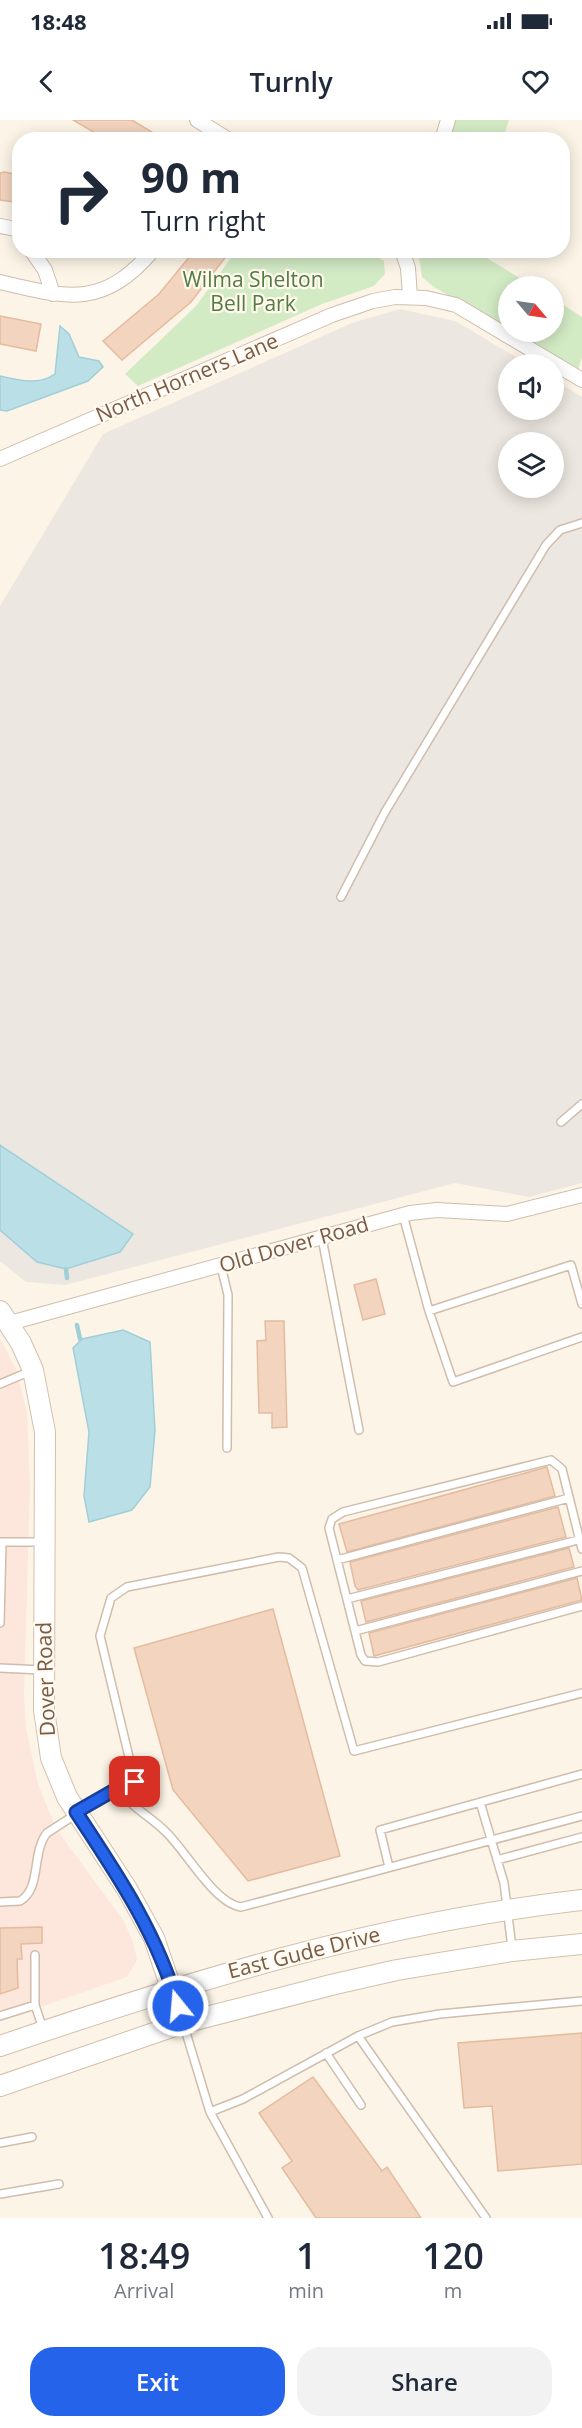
<!DOCTYPE html>
<html lang="en">
<head>
<meta charset="utf-8">
<style>
	body { margin:0; font-family:"Open Sans",sans-serif; background:#f2f2f3; color:#1f2937; height:100vh; display:flex; flex-direction:column; font-size:22px; white-space:nowrap }
	* { box-sizing:border-box; margin:0 }
	p { font-size:20px; color:#747a83 }
	.icon { flex:none; width:33px; height:33px; fill:none; stroke:currentColor; stroke-width:2; stroke-linecap:round; stroke-linejoin:round }
	.map { position:relative; height:2098px; overflow:hidden }
	.side { display:flex; flex-direction:column; background:#fff; flex:1 }
	.side>* { flex:none }
	.banner { position:absolute; left:12px; top:12px; width:558px; height:126px; border-radius:24px; box-shadow:0 3px 15px #0003; background:#fff; color:#1f2937; overflow:hidden }
	.needle { width:39px; rotate:119deg }
	.fabs { position:absolute; left:498px; top:156px; display:grid; gap:12px }
	.fabs a { display:grid; place-items:center; width:66px; height:66px; border-radius:50%; background:#fff; box-shadow:0 3px 15px #0003; font-size:30px }
	.pin { position:absolute; display:grid; place-items:center; width:51px; height:51px; color:#fff; margin:-26px; border-radius:12px; box-shadow:0 3px 9px #0006 }
	.me { position:absolute; width:66px; margin:-33px; rotate:343deg; stroke-linejoin:round; filter:drop-shadow(0 0 4px #0008) }
	.turn { display:flex; align-items:center; gap:21px; height:126px; padding:0 30px; font-size:27px }
	.turn .icon { width:78px; height:78px; stroke-width:2.5 }
	.turn b { display:block; font-size:42px; line-height:51px }
	.eta { display:flex; justify-content:space-evenly; align-items:center; height:102px; text-align:center }
	.eta b { font-size:36px; font-weight:600; line-height:42px }
	.action { display:flex; gap:12px; margin-top:auto; padding:12px 30px }
	.action a { flex:1; height:69px; border-radius:24px; background:#2563eb; color:#fff; font-size:24px; font-weight:600; line-height:69px; text-align:center }
	.action a+a { background:#f2f2f3; color:#1f2937 }
	.status { display:flex; justify-content:space-between; align-items:center; height:42px; padding:0 30px; background:#fff; direction:ltr }
	.status svg { height:16px; fill:currentColor }
	header { display:flex; justify-content:space-between; align-items:center; height:78px; padding:0 30px; background:#fff; font-size:27px; font-weight:600 }
	.map>svg:first-child { display:block }
	.commercial { fill:#fde6db }
	.industrial { fill:#ede7e1; fill-rule:evenodd }
	.green { fill:#d3ebc5 }
	.water { fill:#bbdfe7; stroke:#a1cfd8; stroke-width:1.5 }
	.lines { fill:none; stroke-linecap:round; stroke-linejoin:round }
	.stream { stroke:#a1cfd8; stroke-width:4.5 }
	.building { fill:#f2d4bf; stroke:#e5bb9f; stroke-width:1.5 }
	.lane-casing { stroke:#cfbdad; stroke-width:10 }
	.street-casing { stroke:#cfbdad; stroke-width:16 }
	.secondary-casing { stroke:#d4bfad; stroke-width:22 }
	.lane { stroke:#fff; stroke-width:7 }
	.street { stroke:#fff; stroke-width:14 }
	.secondary { stroke:#fff; stroke-width:20 }
	.route-casing { stroke:#184099; stroke-width:15 }
	.route { stroke:#2563eb; stroke-width:10 }
	.labels { text-anchor:middle; stroke-width:4.5; stroke-linejoin:round; paint-order:stroke }
	.park-label { font-size:21px; fill:#537c42; stroke:#fff9ee }
	.street-label { font-size:21px; fill:#775b4b; stroke:#fff9ee }
</style>
</head>
<body>
<div class="status"><b>18:48</b><svg viewBox="0 0 49 12"><path d="M0 12V9h3v3zM5 12V6h3v6zM10 12V3h3v9zM15 12V0h3v12zM26 1h20v11H26zM47 4h2v5h-2z"/></svg></div>
<header><svg class="icon" aria-label="back" viewBox="0 0 24 24"><path d="M15 5l-7 7 7 7"/></svg>Turnly<svg class="icon" aria-label="heart" viewBox="0 0 24 24"><path d="M12 20l-8-8c-3-5 5-10 8-4 3-6 11-1 8 4z"/></svg></header>
<div class="map">
<svg width="582" height="2098" viewBox="0 0 582 2098">
	<rect width="100%" height="100%" fill="#fcf5e7"/>
	<path class="commercial" d="M0,1219L16,1249L27,1293L30,1366L24,1576L26,1608L38,1664L57,1710L123,1800L133,1822L137,1840L127,1857L0,1901Z"/>
	<path class="industrial" d="M400,189L455,201L528,244H508V290H554V260L582,277V1063L529,1077L455,1063L65,1165L26,1162L0,1141V486L103,314L352,203ZM508,322H554V368H508Z"/>
	<path class="green" d="M456,0H509L503,19H450Z
		M418,130L475,131L533,166H508V210L434,167L422,157Z
		M258,131H368L384,141L385,154L374,166L322,184L138,266L125,254L196,186L236,131L256,133Z
		M554,179L582,197V237L578,250L511,212H554Z"/>
	<path class="water" d="M60,206L69,214L79,237L99,241L103,247L88,261L7,291L0,290V256C19,260 37,266 55,254Z
		M0,1025L133,1114L120,1132L66,1149L37,1142L0,1110Z
		M123,1210L150,1222L155,1310L150,1367L132,1390L89,1402L84,1376L89,1312L73,1228L82,1219Z"/>
	<g class="lines">
		<path class="stream" d="M66,1149L67,1158
			M77,1205L80,1219"/>
	</g>
	<path class="building" d="M73,0H132L165,20H107Z
		M4,52L20,55V83L0,80V53Z
		M195,130H231L191,182L122,240L103,221L159,174Z
		M0,196L41,204L36,231L0,224Z
		M376,1159L385,1194L363,1200L354,1165Z
		M265,1201H284L287,1307L272,1308V1293H259L257,1221L266,1220Z
		M547,1347L555,1376L347,1432L339,1404Z
		M558,1387L566,1417L358,1470L355,1466L350,1442Z
		M569,1428L574,1447L366,1502L361,1481Z
		M577,1458L582,1480L374,1536L369,1513Z
		M273,1489L340,1736L248,1761L173,1670L134,1528Z
		M42,1807V1823L21,1824L22,1839H17L18,1868L0,1874V1808Z
		M582,1913V2044L498,2051L492,1986L464,1988L458,1923Z
		M313,1957L382,2051L387,2047L421,2098H316L282,2048L292,2041L259,1993Z"/>
	<g class="lines">
		<defs>
			<path id="lane" d="M341,777L385,692L546,425L560,410L582,403
				M561,1002L582,984
				M403,1095L429,1191L453,1262L582,1217
				M322,1118L359,1310
				M221,1146L228,1175L227,1328
				M429,1191L571,1145L582,1184
				M0,1264L31,1251
				M0,1422H42
				M582,1429L562,1349L551,1340L343,1392L332,1399L329,1408L361,1535L365,1541L378,1542L582,1486
				M337,1440L569,1378
				M347,1479L582,1419
				M0,1503L2,1422
				M355,1511L582,1451
				M0,1548L42,1550
				M118,1667C133,1690 148,1694 166,1712C186,1731 214,1783 241,1787L582,1696
				M480,1682L504,1763L512,1828
				M497,1740L582,1717
				M389,1747L380,1710L582,1654
				M0,1782L20,1781C42,1768 31,1733 47,1713L118,1667L135,1662L100,1516L111,1478L127,1467L279,1437L289,1438L302,1448L354,1631L582,1573
				M35,1835V1885
				M0,1896L35,1885L43,1909
				M184,1906L210,1992L268,2098
				M358,1916L392,1902L440,1894L582,1881
				M326,1933L361,1985
				M210,1992L243,1979L358,1916L486,2098
				M0,2023L32,2017
				M0,2074L59,2064"/>
			<path id="street" d="M197,0L229,20
				M442,20L448,0
				M0,106L16,109L20,114
				M31,130L45,150L53,174
				M402,130L408,148L410,177
				M0,162C67,178 103,189 153,130
				M0,339L332,195L373,181L395,177L426,178L456,185L582,260
				M10,1203L410,1093L437,1090L507,1094L582,1075"/>
			<path id="secondary" d="M0,1191L21,1223L33,1250L45,1312L44,1590L51,1638L67,1677L127,1769L154,1818L183,1903
				M0,1926C194,1860 377,1803 582,1780
				M0,1966L183,1903L335,1864L397,1850L512,1831L582,1824"/>
		</defs>
		<use href="#lane" class="lane-casing"/>
		<use href="#street" class="street-casing"/>
		<use href="#secondary" class="secondary-casing"/>
		<use href="#lane" class="lane"/>
		<use href="#street" class="street"/>
		<use href="#secondary" class="secondary"/>
	</g>
	<g class="lines">
		<defs>
			<path id="route" d="M135,1662L118,1668L76,1692C117,1754 157,1813 178,1886"/>
		</defs>
		<use href="#route" class="route-casing"/>
		<use href="#route" class="route"/>
	</g>
	<g class="labels">
		<g class="park-label">
			<text x="253" y="167">Wilma Shelton<tspan x="253" dy="24">Bell Park</tspan></text>
		</g>
		<g class="street-label">
			<text transform="translate(187 258) rotate(-23)" y="7">North Horners Lane</text>
			<text transform="translate(294 1125) rotate(-16)" y="7">Old Dover Road</text>
			<text transform="translate(46 1559) rotate(-92)" y="7">Dover Road</text>
			<text transform="translate(304 1833) rotate(-14)" y="7">East Gude Drive</text>
		</g>
	</g>
</svg>
<div class="fabs">
<a><svg class="needle" viewBox="-14 -14 28 28"><path d="M0-13l5 13h-10z" fill="#e53935"/><path d="M0 13l5-13h-10z" fill="#747a83"/></svg></a>
<a><svg class="icon" aria-label="sound" viewBox="0 0 24 24"><path d="M4 9h4l5-4v14l-5-4H4zM17 9q2 3 0 6"/></svg></a>
<a><svg class="icon" aria-label="layers" viewBox="0 0 24 24"><path d="M12 4l9 5-9 5-9-5zM3 14l9 5 9-5"/></svg></a>
</div>
<div class="pin" style="left:135px;top:1662px;background:#d93025"><svg class="icon" aria-label="arrive" viewBox="0 0 24 24"><path d="M6 21V4h12l-3 4 3 4H6"/></svg></div>
<svg class="me" style="left:178px;top:1886px" viewBox="-20 -20 40 40"><circle r="17" fill="#2563eb" stroke="#fff" stroke-width="3"/><path d="M0-11L8 9 0 5-8 9z" fill="#fff"/></svg>
<div class="banner">
<div class="turn"><svg class="icon" aria-label="right" viewBox="0 0 24 24"><path d="M7 20v-9h11M14 6l5 5-5 5"/></svg><div><b>90 m</b>Turn right</div></div>
</div>
</div>
<section class="side">
<div class="eta">
<div><b>18:49</b><p>Arrival</p></div>
<div><b>1</b><p>min</p></div>
<div><b>120</b><p>m</p></div>
</div>
<div class="action"><a>Exit</a><a>Share</a></div>
</section>
</body>
</html>
